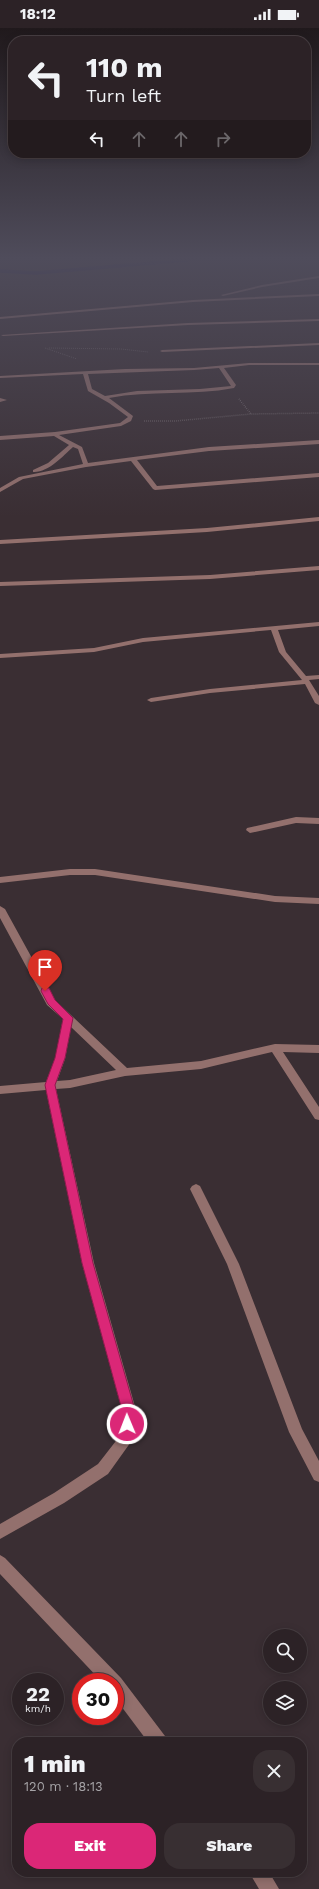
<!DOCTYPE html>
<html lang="en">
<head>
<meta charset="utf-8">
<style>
	body { margin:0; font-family:"Work Sans",sans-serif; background:#382f32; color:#f1f3f6; height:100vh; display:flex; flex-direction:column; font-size:15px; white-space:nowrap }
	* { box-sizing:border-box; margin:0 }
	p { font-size:13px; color:#a6a4a7 }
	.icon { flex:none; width:22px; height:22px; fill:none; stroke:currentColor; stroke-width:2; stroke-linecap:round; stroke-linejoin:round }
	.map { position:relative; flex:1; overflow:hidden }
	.details { position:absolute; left:12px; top:1709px; width:295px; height:140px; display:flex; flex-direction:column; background:#2c2226; border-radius:16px; box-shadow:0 2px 10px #0003,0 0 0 1px #483f43 }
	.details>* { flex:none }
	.banner { position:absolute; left:8px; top:8px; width:303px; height:122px; border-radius:16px; box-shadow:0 2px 10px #0003,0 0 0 1px #483f43; background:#2c2226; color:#f1f3f6; overflow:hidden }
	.controls { position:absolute; left:263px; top:1601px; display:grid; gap:8px }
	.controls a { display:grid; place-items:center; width:44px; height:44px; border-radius:50%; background:#2c2226; box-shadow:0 2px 10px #0003,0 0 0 1px #483f43; font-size:20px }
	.speed { position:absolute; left:12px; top:1645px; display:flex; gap:8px; font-size:20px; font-weight:700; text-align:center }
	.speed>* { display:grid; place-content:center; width:52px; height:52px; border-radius:50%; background:#2c2226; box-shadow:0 2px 10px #0003,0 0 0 1px #483f43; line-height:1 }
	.speed small { font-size:10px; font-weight:400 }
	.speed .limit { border:6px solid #d22; background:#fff; color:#111 }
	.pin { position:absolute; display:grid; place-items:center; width:34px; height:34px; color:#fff; margin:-41px -17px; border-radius:50% 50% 50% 0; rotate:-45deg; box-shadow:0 0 4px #0007 }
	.pin .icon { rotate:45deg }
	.me { position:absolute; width:44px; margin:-22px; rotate:359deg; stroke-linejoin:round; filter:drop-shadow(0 0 3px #0008) }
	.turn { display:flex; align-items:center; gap:14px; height:84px; padding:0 12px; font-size:18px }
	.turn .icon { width:52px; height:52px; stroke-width:2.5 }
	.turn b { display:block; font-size:28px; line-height:34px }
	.lanes { display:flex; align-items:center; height:38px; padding:0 12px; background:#0003; justify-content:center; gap:20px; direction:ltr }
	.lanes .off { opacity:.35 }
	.round { display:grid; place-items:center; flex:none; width:42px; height:42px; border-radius:16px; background:#382f32 }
	.overview { display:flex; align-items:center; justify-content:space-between; height:68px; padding:0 12px }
	h1 { font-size:24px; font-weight:800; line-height:30px }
	.button { display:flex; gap:8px; margin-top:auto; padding:8px 12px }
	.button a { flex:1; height:46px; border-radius:16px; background:#db2777; color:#fff; font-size:16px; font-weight:800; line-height:46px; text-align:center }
	.button a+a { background:#382f32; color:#f1f3f6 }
	.status { display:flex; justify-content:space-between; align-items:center; height:28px; padding:0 20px; background:#2c2226; direction:ltr }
	.status svg { height:11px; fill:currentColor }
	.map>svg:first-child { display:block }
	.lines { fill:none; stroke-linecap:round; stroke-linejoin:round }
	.stream { stroke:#150f48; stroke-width:3.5 }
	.path-far1 { stroke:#8a8084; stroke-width:1; stroke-dasharray:0.5 1.5; stroke-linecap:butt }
	.path { stroke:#8a8084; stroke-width:1.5; stroke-dasharray:0.5 1.5; stroke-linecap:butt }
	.minor { fill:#93706d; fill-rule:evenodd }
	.route { fill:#db2777; stroke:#8e194d }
</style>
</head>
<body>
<div class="status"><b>18:12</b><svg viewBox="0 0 49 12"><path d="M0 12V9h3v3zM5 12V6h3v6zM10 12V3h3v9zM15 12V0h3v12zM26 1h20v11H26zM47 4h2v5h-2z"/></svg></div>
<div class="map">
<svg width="319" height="1861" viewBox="0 0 319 1861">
	<rect width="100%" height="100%" fill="#3a2e33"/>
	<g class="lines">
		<path class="stream" d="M0,243L36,245L187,232L195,229"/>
		<path class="path-far1" d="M45,320L77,331
			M49,320L121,321L148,324"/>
		<path class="path" d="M239,371L251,386
			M144,393H175L251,386L319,385"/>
		<path class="minor" d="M319,248V250L262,259L223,268L221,267L262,257Z
			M319,266V268L193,274L0,291V289L193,272Z
			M319,291V293L188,297L3,308L1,307L188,295Z
			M319,315V317L162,324L160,323L162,322Z
			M249,335H319V337H249L224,340L236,357L234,360C193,368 150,362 109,370L133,388L131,393L121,398L59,407L82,419L88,435L209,419L319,412V416L209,423L137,432L157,458L319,445V449L155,462L153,461L131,433L86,439L23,451L0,464V460L19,449L83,436L78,421L73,419C63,428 48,445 33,444V442L48,435L69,417L54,408L0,412V408L55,404L120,395L128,389L109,375L88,363L83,346L0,350V348L125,341L194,340ZM219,340L231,358L200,361L137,363L105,368L92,361L88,346L194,342Z
			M0,370L7,372L0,374Z
			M319,489V493L207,504L0,516V512L207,500Z
			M319,538V542L210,551L0,558V554L210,547Z
			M319,594V598L278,602L286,624L306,648L319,647V651L309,652L319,668V677L315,675L305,656L210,665L151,674L147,672L151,670L210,661L302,652L279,624L271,602L143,614L94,624L0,630V626L94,620L143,610Z
			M296,789L319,790V796L296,795L250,805L246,802L247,800Z
			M70,841H95L275,868L319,870V876L275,874L95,847H70L0,855V849Z
			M0,878L5,881L55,972L127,1040L201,1033L275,1016L319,1017V1025L283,1024L319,1079V1092L315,1091L272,1024L201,1041L125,1048L70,1060L56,1061L94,1235L136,1382L133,1411L108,1446L64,1475L0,1511V1496L54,1465L98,1436L119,1409L122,1382L82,1235L46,1062L0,1066V1058L46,1054L55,1031L63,991L47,977L0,890ZM71,999L116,1042L70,1052L57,1053L65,1031Z
			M196,1156L200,1158L239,1236L302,1401L319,1433V1454L314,1452L289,1404L227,1236L190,1161L192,1158Z
			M0,1527L5,1530L121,1650L165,1708L167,1714H148L115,1670V1654H102L0,1546Z
			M249,1844H269L279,1861H259Z"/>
	</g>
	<linearGradient id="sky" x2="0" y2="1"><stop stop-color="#20191c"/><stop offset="0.47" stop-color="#4f4c5b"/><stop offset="1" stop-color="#4f4c5b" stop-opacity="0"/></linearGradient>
	<rect width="319" height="489" fill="url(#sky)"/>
	<path class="route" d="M42,960H49L55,972L73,990L65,1030L55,1057L93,1235L135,1382L132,1401L127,1402L123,1401L121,1396L122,1382L82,1235L45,1057L55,1030L63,991L48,976L41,963Z"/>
</svg>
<div class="controls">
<a><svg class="icon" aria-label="search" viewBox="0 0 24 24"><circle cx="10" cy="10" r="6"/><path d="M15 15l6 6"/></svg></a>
<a><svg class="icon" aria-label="layers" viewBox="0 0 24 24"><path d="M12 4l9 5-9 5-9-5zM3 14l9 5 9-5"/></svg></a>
</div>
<div class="speed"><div>22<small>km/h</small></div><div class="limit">30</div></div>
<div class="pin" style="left:45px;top:963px;background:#d93025"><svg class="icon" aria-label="arrive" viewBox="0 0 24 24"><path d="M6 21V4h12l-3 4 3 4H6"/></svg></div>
<svg class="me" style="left:127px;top:1396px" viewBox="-20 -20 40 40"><circle r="17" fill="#db2777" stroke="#fff" stroke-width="3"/><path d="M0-11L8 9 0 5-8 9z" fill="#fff"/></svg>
<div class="banner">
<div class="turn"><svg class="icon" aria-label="left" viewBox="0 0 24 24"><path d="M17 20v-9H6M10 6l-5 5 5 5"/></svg><div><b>110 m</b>Turn left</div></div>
<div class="lanes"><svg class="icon" aria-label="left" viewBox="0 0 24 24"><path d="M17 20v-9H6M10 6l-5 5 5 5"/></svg><svg class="icon off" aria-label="ahead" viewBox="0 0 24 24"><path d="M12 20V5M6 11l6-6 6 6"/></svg><svg class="icon off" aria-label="ahead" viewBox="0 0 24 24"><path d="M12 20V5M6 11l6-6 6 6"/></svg><svg class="icon off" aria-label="right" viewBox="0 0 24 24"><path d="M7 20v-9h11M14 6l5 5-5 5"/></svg></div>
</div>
<section class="details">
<div class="overview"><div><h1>1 min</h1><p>120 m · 18:13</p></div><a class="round"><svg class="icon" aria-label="close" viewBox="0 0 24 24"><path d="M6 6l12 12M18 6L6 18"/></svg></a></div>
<div class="button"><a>Exit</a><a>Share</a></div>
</section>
</div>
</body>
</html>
